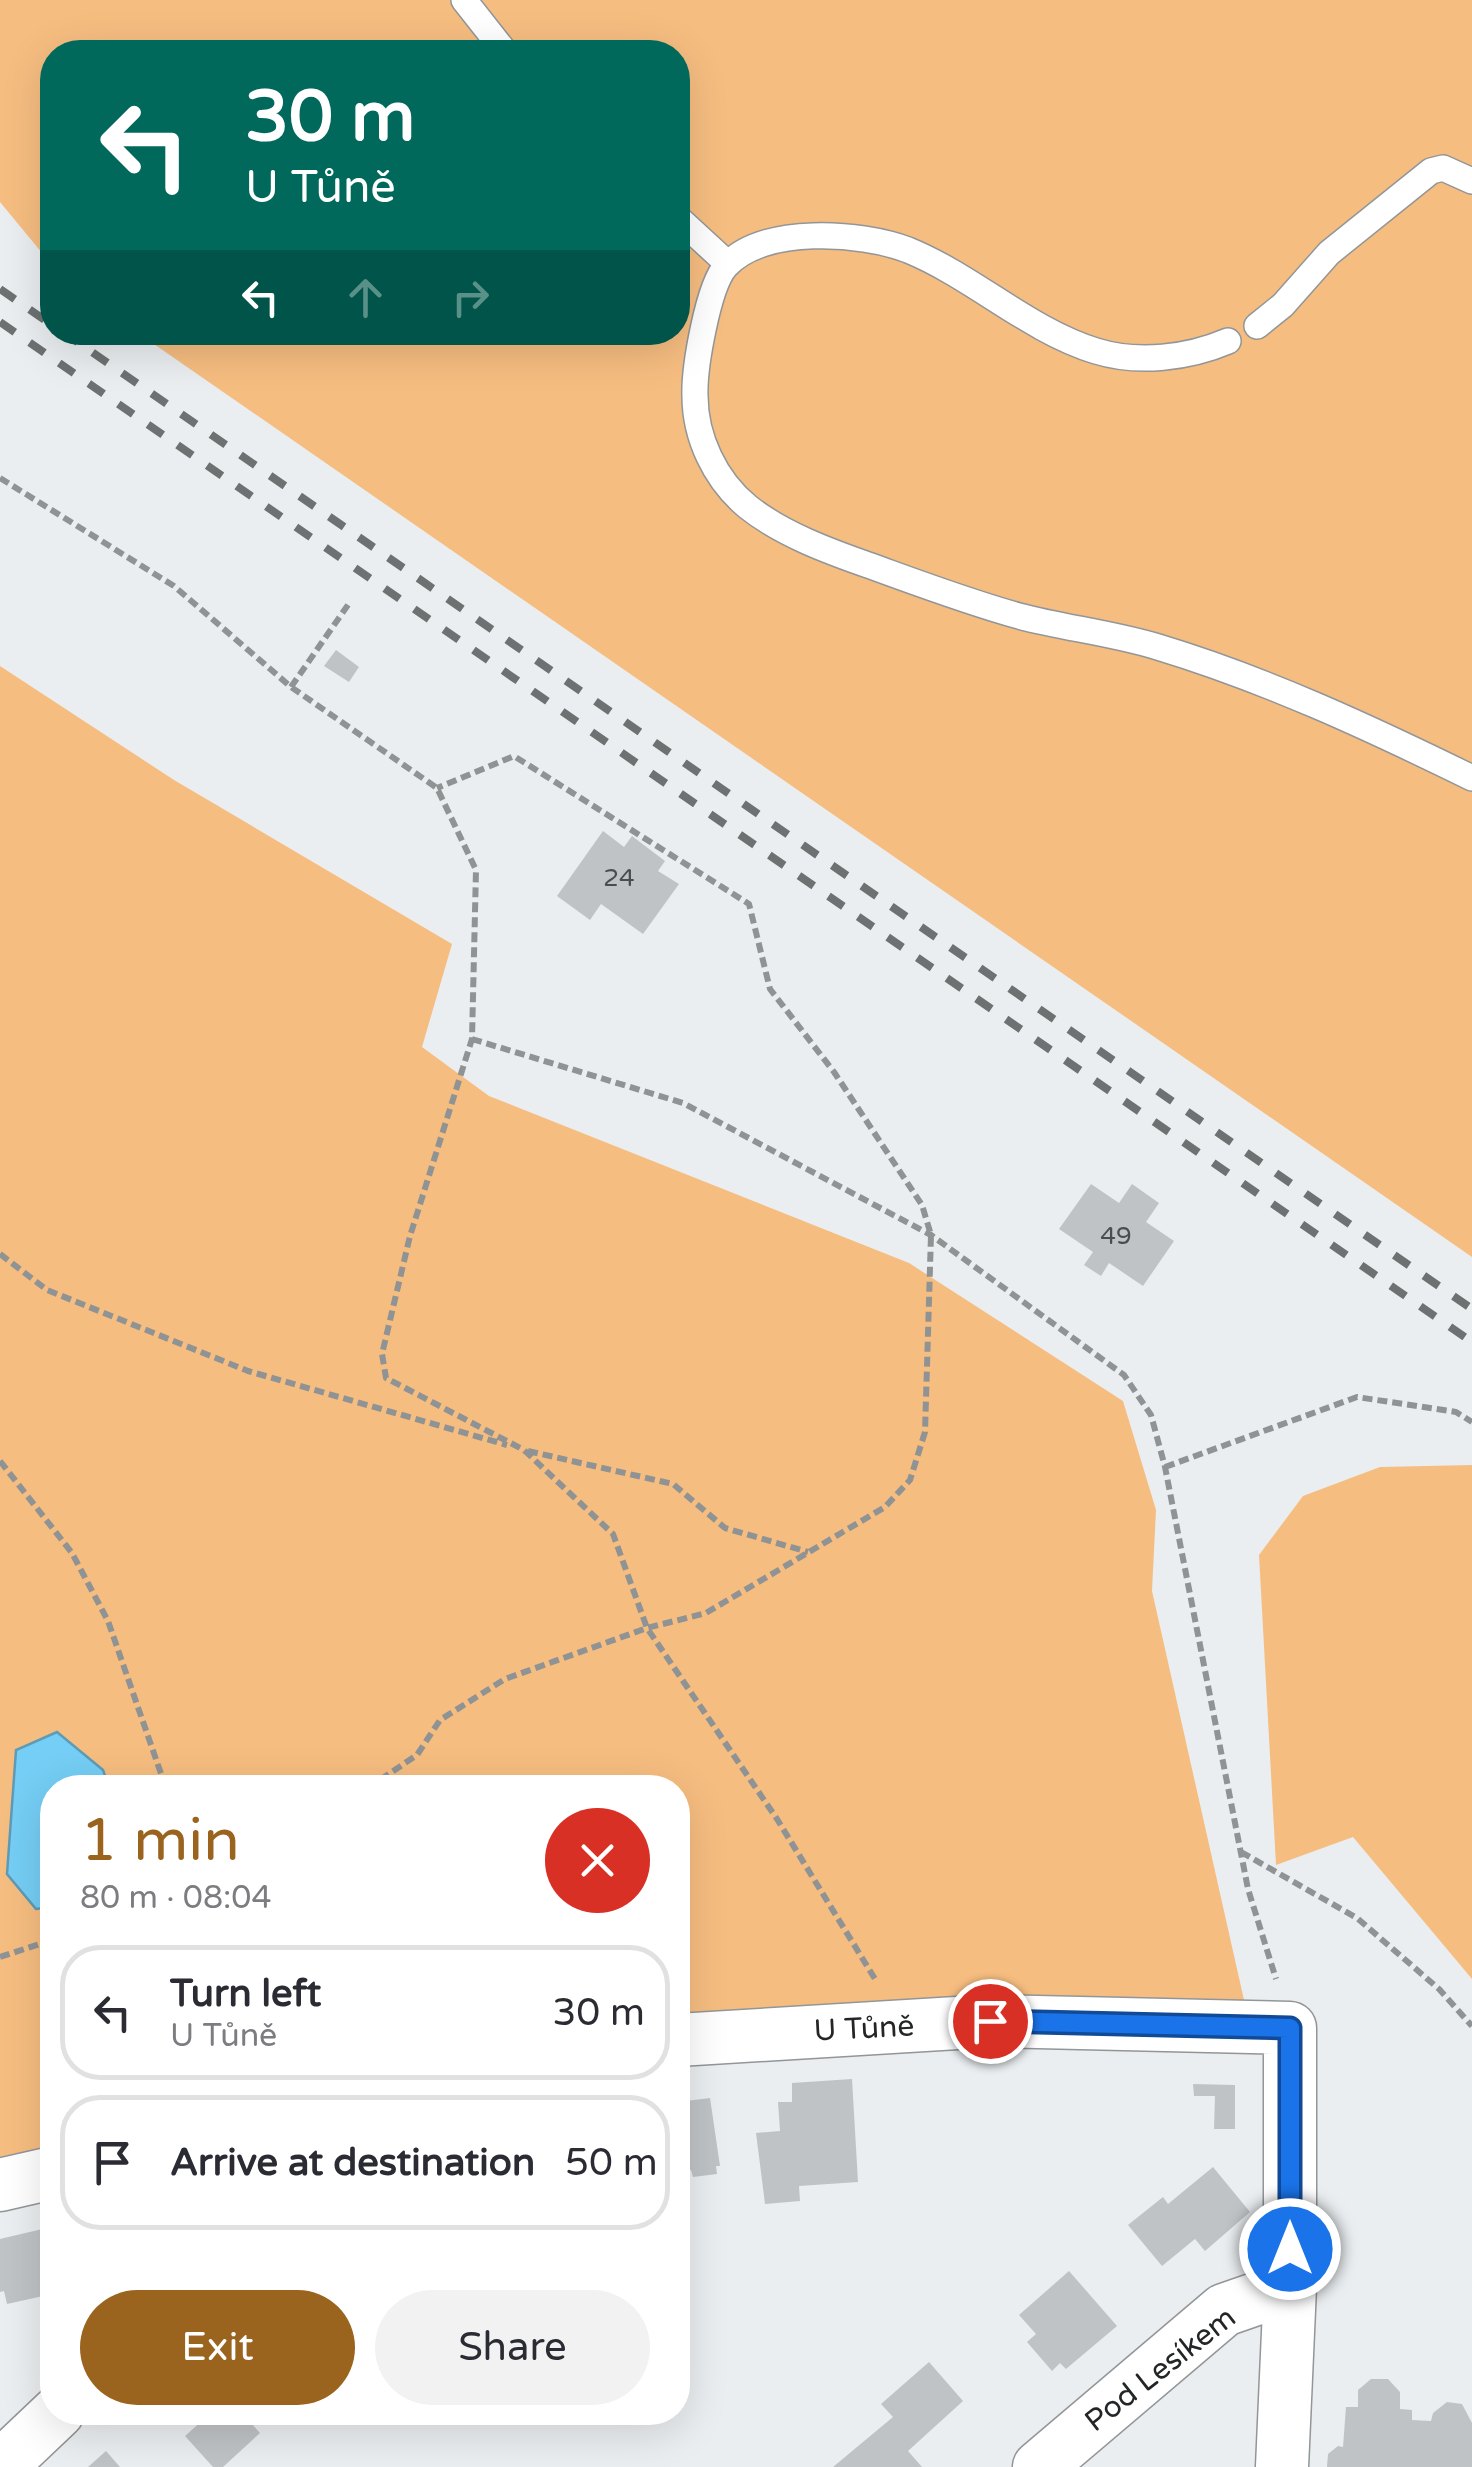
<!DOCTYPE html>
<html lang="en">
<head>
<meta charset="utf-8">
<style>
	body { margin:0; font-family:"Varela Round",sans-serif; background:#f2f2f3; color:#2b2b33; height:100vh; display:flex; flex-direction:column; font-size:38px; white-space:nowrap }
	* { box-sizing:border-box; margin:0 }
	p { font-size:32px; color:#7c7c81 }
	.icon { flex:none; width:55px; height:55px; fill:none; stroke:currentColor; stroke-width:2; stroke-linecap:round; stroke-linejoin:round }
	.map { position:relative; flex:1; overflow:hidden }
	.sheet { position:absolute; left:40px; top:1775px; width:650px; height:650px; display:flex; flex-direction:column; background:#fff; border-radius:40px; box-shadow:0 10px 40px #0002 }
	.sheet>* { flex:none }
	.top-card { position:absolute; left:40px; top:40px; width:650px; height:305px; border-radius:40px; box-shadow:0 10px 40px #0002; background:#00695c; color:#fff; overflow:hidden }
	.pin { position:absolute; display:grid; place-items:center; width:85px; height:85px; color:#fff; margin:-42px; border:5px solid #fff; border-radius:50%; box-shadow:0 2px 10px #0007 }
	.me { position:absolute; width:110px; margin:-55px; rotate:0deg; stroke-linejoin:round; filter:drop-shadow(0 0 8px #0008) }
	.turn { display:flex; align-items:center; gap:35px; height:210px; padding:0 40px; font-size:45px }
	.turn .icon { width:130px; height:130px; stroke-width:2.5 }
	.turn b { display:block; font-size:70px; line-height:85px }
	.lanes { display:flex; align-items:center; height:95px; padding:0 40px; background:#0003; justify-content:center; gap:50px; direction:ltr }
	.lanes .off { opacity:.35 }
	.round { display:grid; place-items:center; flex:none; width:105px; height:105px; border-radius:52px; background:#f2f2f3 }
	.head { display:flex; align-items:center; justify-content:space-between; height:170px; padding:0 40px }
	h1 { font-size:60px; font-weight:600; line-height:75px; color:#9a631e }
	.primary-button { display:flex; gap:20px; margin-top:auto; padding:20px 40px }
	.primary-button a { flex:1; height:115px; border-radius:60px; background:#9a631e; color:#fff; font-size:40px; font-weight:600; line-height:115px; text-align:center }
	.primary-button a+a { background:#f2f2f3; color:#2b2b33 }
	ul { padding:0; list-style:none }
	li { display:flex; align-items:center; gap:30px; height:135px; margin:0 20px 15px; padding:0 20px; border:5px solid #e1e1e2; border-radius:40px }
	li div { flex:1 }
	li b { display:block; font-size:38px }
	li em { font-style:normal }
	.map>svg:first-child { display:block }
	.green { fill:#f6bd80 }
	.water { fill:#75cef5; stroke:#5d9bb7; stroke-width:2.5 }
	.building { fill:#bfc3c5 }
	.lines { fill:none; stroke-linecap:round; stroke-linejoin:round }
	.lane-casing { stroke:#929698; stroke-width:28 }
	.street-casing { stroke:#929698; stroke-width:55 }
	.path { stroke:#909394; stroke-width:6; stroke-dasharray:10 5; stroke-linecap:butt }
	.lane { stroke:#fff; stroke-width:25 }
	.street { stroke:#fff; stroke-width:52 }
	.rail { stroke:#6e7172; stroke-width:8; stroke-dasharray:18 18; stroke-linecap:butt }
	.route-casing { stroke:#114b97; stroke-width:25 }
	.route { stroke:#1a73e8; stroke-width:18 }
	.labels { text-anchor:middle; stroke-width:8; stroke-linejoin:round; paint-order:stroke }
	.number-label { font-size:25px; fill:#4b4c4e }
	.street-label { font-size:30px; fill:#242526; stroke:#fff }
</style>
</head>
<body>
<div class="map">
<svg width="1472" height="2467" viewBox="0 0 1472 2467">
	<rect width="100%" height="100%" fill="#eaeef0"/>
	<path class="green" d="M0,0H1472V1257L138,333L678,332V52H52V265L0,202Z
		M0,666L174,780L452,944L422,1047L489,1096L909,1263L1123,1401L1156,1510L1152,1591L1244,2000L694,2012L678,2016V1788L109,1787L103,1770L16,1750L14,1805L36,1909L52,1907V2159L0,2172Z
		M1472,1465V1979L1353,1837L1276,1865L1259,1555L1303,1496L1380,1467Z"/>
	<path class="water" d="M57,1732L103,1770L109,1787L52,1788V1907L36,1909L7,1874L16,1750Z"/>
	<path class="building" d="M336,650L359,667L349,682L324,666Z
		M603,831L624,847L632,836L665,861L658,871L679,884L643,934L601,904L590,920L557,896Z
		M1091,1184L1119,1203L1132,1184L1159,1203L1146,1222L1174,1241L1143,1286L1109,1263L1101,1276L1084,1265L1093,1252L1059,1229Z
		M852,2079L858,2182L799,2186L800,2201L765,2204L756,2133L780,2131L778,2102H792V2083Z
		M1193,2084L1235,2085V2129H1214L1215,2096H1194Z
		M710,2098L720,2166H716L717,2174L693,2177L691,2170L678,2172V2102Z
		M1213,2167L1250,2212L1205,2251L1195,2239L1162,2266L1128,2225L1163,2197L1168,2204Z
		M51,2227L52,2294L7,2304L4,2291L0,2292V2239Z
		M1069,2271L1117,2326L1066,2369L1060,2363L1052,2371L1027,2342L1036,2334L1019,2315Z
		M929,2362L963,2401L908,2451L922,2467H833L893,2417L881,2404Z
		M1371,2379H1388L1400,2392V2409L1412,2410V2420L1431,2421L1433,2413L1447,2402L1462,2404L1472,2423V2467H1327L1328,2454L1338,2446L1343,2447L1346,2407H1358V2390Z
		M220,2412L229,2420L241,2412L260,2433L223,2467H213L185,2436L204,2419L208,2423Z
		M106,2451L120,2467H88Z"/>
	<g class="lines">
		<defs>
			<path id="lane" d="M464,0L505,52
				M678,218L728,264
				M1257,326L1283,305L1329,253L1431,171L1443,168L1472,181
				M1228,341C1188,358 1138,364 1096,351C1028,330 974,277 908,250C861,232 763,225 726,266C708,286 694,368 695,396C695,437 715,480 748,507C782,534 828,551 868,565C918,583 968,602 1019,616C1064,628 1112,633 1158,647C1267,680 1370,728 1472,778"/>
			<path id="street" d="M678,2040L990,2021L1290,2028V2287L1282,2467
				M0,2185L52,2173
				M0,2467L58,2412
				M1039,2467L1224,2310L1290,2287"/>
		</defs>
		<use href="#lane" class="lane-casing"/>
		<use href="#street" class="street-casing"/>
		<path class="path" d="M0,478L174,586L291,687L437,788L476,870L472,1039L410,1236L382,1354L386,1378L524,1450L613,1534L647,1628L777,1819L875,1979
			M291,687L350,602
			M472,1039L683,1103L931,1235L1124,1375L1151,1415L1165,1467L1248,1889L1276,1979
			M0,1254L47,1290L248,1371L507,1445
			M528,1451L673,1484L725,1528L808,1552
			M0,1461L72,1553L108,1621L166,1788
			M1165,1467L1357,1397L1456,1412L1472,1422
			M368,1788L417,1755L440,1720L505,1679L647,1628L706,1613L885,1507L910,1480L925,1432L931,1235L922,1205L834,1072L770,989L749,904L514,756L437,788
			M1241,1852L1357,1918L1439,1989L1472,2026
			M0,1957L52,1940"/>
		<use href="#lane" class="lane"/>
		<use href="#street" class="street"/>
		<path class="rail" d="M0,289L52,325
			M0,322L1472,1342
			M63,332L1472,1309"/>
	</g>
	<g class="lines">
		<defs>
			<path id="route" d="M990,2021L1290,2028V2249"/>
		</defs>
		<use href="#route" class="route-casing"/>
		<use href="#route" class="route"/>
	</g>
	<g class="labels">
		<g class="number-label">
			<text x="619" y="886">24</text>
			<text x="1116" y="1244">49</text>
		</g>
		<g class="street-label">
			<text transform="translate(864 2028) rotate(-3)" y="10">U Tůně</text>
			<text transform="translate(1160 2369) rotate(-38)" y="10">Pod Lesíkem</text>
		</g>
	</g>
</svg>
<div class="pin" style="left:990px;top:2021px;background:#d93025"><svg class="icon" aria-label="arrive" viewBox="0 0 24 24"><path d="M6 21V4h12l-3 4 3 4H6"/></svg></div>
<svg class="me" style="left:1290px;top:2249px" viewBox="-20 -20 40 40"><circle r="17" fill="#1a73e8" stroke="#fff" stroke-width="3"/><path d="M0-11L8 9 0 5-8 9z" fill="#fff"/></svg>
<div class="top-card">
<div class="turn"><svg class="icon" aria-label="left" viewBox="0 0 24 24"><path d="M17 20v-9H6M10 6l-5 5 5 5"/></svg><div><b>30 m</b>U Tůně</div></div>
<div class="lanes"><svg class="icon" aria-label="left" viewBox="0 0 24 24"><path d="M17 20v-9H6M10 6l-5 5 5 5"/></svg><svg class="icon off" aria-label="ahead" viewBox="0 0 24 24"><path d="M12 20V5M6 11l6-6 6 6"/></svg><svg class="icon off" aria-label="right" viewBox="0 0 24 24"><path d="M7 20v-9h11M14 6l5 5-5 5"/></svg></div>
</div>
<section class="sheet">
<div class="head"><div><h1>1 min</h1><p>80 m · 08:04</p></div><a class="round" style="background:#d93025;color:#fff"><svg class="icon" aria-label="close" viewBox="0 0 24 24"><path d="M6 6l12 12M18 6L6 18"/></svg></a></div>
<ul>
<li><svg class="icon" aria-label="left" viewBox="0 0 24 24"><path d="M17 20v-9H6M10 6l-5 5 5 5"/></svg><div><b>Turn left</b><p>U Tůně</p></div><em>30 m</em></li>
<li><svg class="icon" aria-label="arrive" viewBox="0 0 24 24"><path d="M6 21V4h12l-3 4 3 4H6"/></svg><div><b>Arrive at destination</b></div><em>50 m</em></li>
</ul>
<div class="primary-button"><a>Exit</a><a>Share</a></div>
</section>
</div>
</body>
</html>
